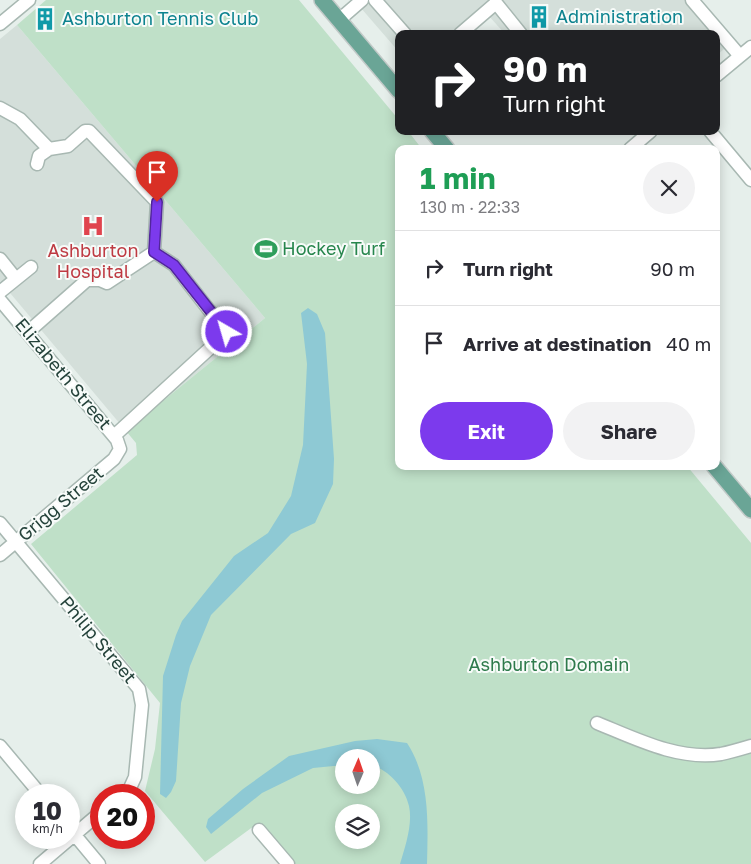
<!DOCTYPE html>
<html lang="en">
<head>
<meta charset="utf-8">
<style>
	body { margin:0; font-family:"Golos Text",sans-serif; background:#f2f2f3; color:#2b2b33; height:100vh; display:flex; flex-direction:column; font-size:19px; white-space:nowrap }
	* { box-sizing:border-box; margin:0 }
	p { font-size:16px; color:#7c7c81 }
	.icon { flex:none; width:28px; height:28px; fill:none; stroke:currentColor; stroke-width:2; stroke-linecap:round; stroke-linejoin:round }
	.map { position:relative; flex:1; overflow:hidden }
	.panel { position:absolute; left:395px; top:145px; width:325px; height:325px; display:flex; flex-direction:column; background:#fff; border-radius:10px; box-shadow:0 2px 12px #0003 }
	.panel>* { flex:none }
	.banner { position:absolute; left:395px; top:30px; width:325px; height:105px; border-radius:10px; box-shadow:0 2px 12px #0003; background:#202124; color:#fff; overflow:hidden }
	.needle { width:32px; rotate:2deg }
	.buttons { position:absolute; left:335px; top:749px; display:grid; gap:10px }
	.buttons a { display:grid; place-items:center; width:45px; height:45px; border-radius:50%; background:#fff; box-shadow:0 2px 12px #0003; font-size:25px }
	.speed { position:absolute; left:15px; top:784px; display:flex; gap:10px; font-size:25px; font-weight:700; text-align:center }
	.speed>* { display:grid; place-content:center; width:65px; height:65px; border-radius:50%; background:#fff; box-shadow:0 2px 12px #0003; line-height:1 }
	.speed small { font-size:12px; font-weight:400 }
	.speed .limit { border:8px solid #d22; background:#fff; color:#111 }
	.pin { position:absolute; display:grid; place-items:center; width:42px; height:42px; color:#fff; margin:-51px -21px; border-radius:50% 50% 50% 0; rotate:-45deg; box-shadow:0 0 5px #0007 }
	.pin .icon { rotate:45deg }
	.me { position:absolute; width:55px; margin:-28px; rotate:322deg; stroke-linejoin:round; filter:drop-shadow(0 0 4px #0008) }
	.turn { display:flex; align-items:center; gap:18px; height:105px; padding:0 25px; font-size:22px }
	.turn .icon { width:65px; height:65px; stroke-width:2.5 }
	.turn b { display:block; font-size:35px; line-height:42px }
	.round { display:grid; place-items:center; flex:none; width:52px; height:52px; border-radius:26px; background:#f2f2f3 }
	.headline { display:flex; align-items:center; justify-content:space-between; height:85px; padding:0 25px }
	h1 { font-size:30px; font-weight:700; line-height:38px; color:#1e9e55 }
	.primary-button { display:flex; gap:10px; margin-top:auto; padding:10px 25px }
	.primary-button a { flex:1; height:58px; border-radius:30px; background:#7c3aed; color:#fff; font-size:20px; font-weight:700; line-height:58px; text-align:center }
	.primary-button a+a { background:#f2f2f3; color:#2b2b33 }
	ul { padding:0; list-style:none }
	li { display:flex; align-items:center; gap:15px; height:75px; padding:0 25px; border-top:1px solid #e1e1e2 }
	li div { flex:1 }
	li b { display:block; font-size:19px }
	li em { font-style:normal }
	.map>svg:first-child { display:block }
	.built { fill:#d4dfda }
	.green { fill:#bfe0c8; fill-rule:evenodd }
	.water { fill:#8ec9d4 }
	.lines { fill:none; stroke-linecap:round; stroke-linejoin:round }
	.minor-casing { stroke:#a8b8b2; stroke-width:15 }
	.major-casing { stroke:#c2cac8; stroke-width:18 }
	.minor { stroke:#fff; stroke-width:12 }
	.major { stroke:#6aa596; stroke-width:15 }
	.route-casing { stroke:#51269a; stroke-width:12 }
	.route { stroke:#7c3aed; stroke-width:9 }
	.labels { text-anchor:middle; stroke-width:4; stroke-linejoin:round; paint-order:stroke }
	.culture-label { font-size:18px; fill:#0d838f; stroke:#f7fbf9; text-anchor:start }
	.leisure-label { font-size:18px; fill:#27864d; stroke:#f7fbf9; text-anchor:start }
	.health-label { font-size:18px; fill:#be3a42; stroke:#f7fbf9 }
	.street-label { font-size:18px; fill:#24423a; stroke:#f7fbf9 }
	.park-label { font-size:18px; fill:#2d7a4b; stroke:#f7fbf9 }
</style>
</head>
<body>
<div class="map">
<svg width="751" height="864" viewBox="0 0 751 864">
	<rect width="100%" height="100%" fill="#e6efeb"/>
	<path class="built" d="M354,0H697L732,42L716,56V34H505L488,15L467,34H399V52Z
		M17,25L265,318L126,431L0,281V39Z"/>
	<path class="green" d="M46,0H299L399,120V131H408L422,149H399V466H687L751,543V864H293L258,823L205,862L145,791L155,749L160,703L31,544L137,455L136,443L126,431L265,318L17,25ZM344,758H371V785H344ZM344,812H371V840H344Z"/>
	<path class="water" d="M308,308L317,314L325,333L334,459L333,484L315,523L291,534L211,615L190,666L181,703L176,781L171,792L166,798L160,794L163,676L176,635L182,621L234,556L268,533L291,496L303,445L307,364L301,313Z
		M377,739L407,743C430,778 428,823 427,864H400C405,847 413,824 409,806C405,788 389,770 371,765V758H344V765L313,768L262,793L211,834L206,827L208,819L243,789L289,756L355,741Z"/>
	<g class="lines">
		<defs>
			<path id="minor" d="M375,0L405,34
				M692,0L740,56
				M339,20L362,0
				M0,24L29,0
				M460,34L496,3L521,34
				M716,76L751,47
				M0,108L20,119L49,149L68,146L85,131H89L157,202L154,252L107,283L100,280H87L28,332
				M710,131L751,180
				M630,149L651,131
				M37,164L39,156L49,149
				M154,252L174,265L227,333
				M0,259L16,279
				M0,292L31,267
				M0,300L117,440L120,449L114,459L0,555
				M114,436L232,328
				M0,523L139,689L142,705L135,777L130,788L121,795
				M597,723C634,738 679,761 721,754C731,752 741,749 751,746
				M0,746L41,795
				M69,828L99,864
				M259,830L288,864
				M40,864L101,812"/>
			<path id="major" d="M322,0L399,91
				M432,131L447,149
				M714,466L751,510"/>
		</defs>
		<use href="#minor" class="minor-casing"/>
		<use href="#major" class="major-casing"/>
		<use href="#minor" class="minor"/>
		<use href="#major" class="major"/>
	</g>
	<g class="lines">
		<defs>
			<path id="route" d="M157,202L154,252L174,265L227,332"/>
		</defs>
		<use href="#route" class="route-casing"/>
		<use href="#route" class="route"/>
	</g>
	<defs>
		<symbol id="building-bare" viewBox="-9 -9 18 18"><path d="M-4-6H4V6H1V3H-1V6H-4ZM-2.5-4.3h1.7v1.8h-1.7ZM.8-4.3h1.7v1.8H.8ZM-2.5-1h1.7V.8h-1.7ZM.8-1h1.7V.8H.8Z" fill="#0f9aa8" stroke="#f7fbf9" stroke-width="2.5" paint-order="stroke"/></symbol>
		<symbol id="hospital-bare" viewBox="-9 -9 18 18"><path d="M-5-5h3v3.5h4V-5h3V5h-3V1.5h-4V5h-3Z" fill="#e0444e" stroke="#f7fbf9" stroke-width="2.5" paint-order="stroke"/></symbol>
		<symbol id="stadium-bare" viewBox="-9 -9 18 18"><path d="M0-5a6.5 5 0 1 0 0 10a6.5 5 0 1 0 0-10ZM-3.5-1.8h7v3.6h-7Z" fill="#2e9e5b" stroke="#f7fbf9" stroke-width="2.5" paint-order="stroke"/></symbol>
	</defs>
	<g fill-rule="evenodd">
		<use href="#building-bare" x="523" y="1" width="32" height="32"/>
		<use href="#building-bare" x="29" y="3" width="32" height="32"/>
		<use href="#hospital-bare" x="77" y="210" width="32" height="32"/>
		<use href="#stadium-bare" x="250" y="233" width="32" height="32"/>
	</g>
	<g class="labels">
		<g class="culture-label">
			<text x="556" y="23">Administration</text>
			<text x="62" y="25">Ashburton Tennis Club</text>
		</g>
		<g class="leisure-label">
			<text x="282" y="255">Hockey Turf</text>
		</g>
		<g class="health-label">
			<text x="93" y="257">Ashburton<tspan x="93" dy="21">Hospital</tspan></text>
		</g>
		<g class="street-label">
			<text transform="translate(63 374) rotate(50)" y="6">Elizabeth Street</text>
			<text transform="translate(61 504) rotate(-40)" y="6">Grigg Street</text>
			<text transform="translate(98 640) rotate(50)" y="6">Philip Street</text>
		</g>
		<g class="park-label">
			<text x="549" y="671">Ashburton Domain</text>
		</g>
	</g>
</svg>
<div class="buttons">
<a><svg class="needle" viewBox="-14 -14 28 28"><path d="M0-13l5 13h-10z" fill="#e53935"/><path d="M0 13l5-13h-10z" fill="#7c7c81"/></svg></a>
<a><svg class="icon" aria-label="layers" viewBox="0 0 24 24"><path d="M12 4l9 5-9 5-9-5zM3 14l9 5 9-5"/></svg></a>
</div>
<div class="speed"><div>10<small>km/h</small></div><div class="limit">20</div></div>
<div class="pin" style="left:157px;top:202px;background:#d93025"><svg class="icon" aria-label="arrive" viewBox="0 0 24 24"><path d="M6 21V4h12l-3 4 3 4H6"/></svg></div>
<svg class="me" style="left:227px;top:332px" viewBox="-20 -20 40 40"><circle r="17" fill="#7c3aed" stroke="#fff" stroke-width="3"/><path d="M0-11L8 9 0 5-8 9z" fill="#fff"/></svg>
<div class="banner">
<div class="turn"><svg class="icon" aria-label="right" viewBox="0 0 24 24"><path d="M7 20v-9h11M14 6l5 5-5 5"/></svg><div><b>90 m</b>Turn right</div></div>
</div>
<section class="panel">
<div class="headline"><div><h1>1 min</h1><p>130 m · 22:33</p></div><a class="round"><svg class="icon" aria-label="close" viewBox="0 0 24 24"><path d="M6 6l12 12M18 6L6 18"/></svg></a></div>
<ul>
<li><svg class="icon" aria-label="right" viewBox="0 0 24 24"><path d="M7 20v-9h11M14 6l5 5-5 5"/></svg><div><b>Turn right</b></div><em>90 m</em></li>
<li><svg class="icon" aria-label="arrive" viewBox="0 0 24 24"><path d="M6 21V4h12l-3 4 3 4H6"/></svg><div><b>Arrive at destination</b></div><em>40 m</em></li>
</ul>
<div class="primary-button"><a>Exit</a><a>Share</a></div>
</section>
</div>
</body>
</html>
